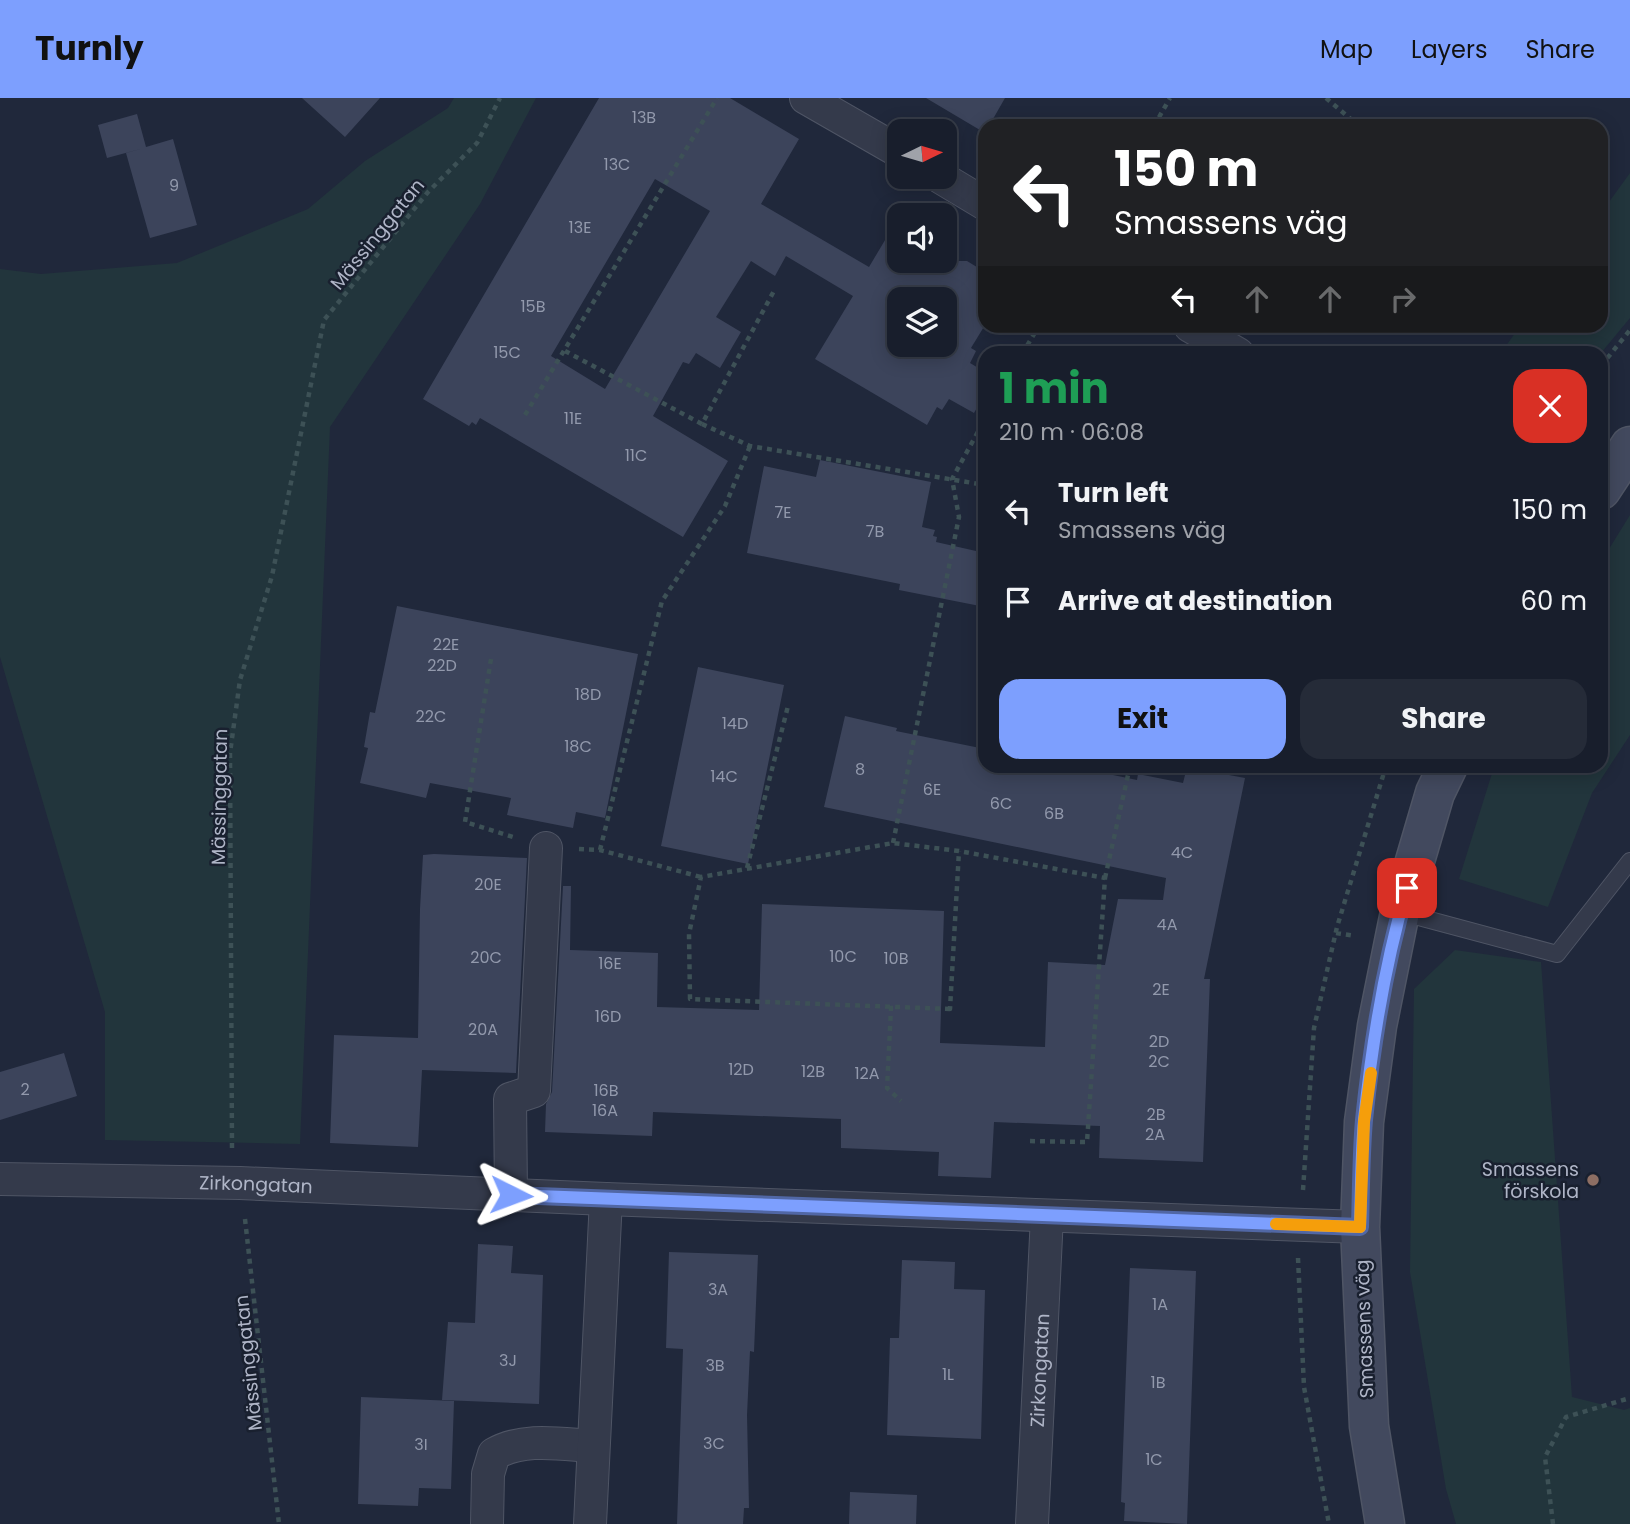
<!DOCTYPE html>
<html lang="en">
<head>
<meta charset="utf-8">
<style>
	body { margin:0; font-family:Poppins,sans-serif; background:#252b38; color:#f1f3f6; height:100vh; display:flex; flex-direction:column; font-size:26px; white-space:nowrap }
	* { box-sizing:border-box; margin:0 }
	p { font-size:23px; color:#9fa2a9 }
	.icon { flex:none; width:38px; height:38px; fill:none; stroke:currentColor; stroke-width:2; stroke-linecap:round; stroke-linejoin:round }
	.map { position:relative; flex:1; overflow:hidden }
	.drawer { position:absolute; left:978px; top:248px; width:630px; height:427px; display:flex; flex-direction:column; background:#181e2c; border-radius:21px; box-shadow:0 4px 18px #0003,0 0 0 2px #363c48 }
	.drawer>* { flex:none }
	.banner { position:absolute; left:978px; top:21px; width:630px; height:214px; border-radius:21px; box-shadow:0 4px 18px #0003,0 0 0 2px #363c48; background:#202124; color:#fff; overflow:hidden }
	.needle { width:46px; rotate:85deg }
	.fabs { position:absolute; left:887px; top:21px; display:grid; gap:14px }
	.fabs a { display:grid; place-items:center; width:70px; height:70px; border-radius:14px; background:#181e2c; box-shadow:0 4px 18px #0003,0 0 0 2px #363c48; font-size:35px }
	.pin { position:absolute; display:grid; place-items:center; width:60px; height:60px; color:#fff; margin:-30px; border-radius:14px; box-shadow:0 4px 10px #0006 }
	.me { position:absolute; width:77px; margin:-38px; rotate:93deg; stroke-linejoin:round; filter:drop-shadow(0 0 5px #0008) }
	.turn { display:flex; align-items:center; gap:24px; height:147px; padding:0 21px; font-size:32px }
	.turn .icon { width:91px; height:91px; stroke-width:2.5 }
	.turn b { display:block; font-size:49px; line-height:60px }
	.lanes { display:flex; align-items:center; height:66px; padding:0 21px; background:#0003; justify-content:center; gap:35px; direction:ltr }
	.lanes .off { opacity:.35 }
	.round { display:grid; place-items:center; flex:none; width:74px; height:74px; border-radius:21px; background:#252b38 }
	.overview { display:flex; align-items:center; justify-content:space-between; height:119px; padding:0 21px }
	h1 { font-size:42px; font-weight:700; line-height:52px; color:#1e9e55 }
	.cta { display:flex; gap:14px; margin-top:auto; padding:14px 21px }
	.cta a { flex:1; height:80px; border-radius:21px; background:#7d9ffe; color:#111; font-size:28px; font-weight:700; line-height:80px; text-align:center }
	.cta a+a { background:#252b38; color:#f1f3f6 }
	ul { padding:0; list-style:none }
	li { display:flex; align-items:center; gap:21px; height:91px; padding:0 21px }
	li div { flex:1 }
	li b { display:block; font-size:26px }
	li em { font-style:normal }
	header { display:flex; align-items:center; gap:42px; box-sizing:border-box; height:98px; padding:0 35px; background:#7d9ffe; color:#111 }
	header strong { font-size:33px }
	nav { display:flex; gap:38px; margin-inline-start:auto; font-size:24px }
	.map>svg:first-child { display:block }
	.green { fill:#22353c }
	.building { fill:#3c445b; fill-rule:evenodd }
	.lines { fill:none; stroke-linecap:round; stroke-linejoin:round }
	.lane-casing { stroke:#4f5565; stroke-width:18 }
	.street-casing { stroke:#4f5565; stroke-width:34 }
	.secondary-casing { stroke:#4f5565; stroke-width:41 }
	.path { stroke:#3d5156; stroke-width:4.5; stroke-dasharray:5 5; stroke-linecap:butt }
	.lane { stroke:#343a4b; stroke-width:16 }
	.street { stroke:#343a4b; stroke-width:32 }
	.secondary { stroke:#42495e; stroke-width:38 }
	.route-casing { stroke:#5167a5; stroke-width:18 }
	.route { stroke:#7d9ffe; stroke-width:12 }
	.slow { stroke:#f59e0b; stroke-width:12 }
	.education-dot { fill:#8d6e63; stroke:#19202f; stroke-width:2.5 }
	.labels { text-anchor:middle; stroke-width:5; stroke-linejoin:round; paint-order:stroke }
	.number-label { font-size:16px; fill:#9299ac }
	.street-label { font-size:19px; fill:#afb5c7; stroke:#19202f }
	.poi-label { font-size:19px; fill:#afb5c7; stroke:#19202f; text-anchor:end }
</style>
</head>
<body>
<header>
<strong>Turnly</strong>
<nav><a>Map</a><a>Layers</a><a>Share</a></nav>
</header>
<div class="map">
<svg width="1630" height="1426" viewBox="0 0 1630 1426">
	<rect width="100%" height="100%" fill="#20283b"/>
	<path class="green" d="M454,0H536L480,106L330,329L300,1046L105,1042V914L0,559V171L41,176L177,165L308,111L365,63L448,10Z
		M1630,75V220L1601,255H1501L1520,228H1601V115Z
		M1630,417V637L1592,695L1548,809L1459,781L1494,669L1601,668V464Z
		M1455,852L1541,864L1572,1299L1624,1312L1630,1310V1426H1456L1446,1391L1410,1174L1414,891Z"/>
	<path class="building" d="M302,0H380L345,39Z
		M599,0H730L799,41L761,106L869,169L900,117V163H967L985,174V227L971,250L976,253L970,265L985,274V296L974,315L949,301L942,312L937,309L927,327L815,261L853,198L786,158L775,178L751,163L716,219L741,234L720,270L696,255L689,266L683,264L653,318L728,363L683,439L480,320L476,327L472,324L469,328L423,301ZM655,81L710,113L605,291L551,258ZM900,201H945V247H900Z
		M926,0H1005L989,28H985V35Z
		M137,16L146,49L173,41L197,127L150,140L126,55L144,50L107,60L98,27Z
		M820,362L931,384L922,429L935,432L933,438L937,439L936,444L985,455V509L899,492L900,486L747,455L764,368L816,379Z
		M397,508L638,556L605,720L576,714L573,730L507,717L511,700L430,685L426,700L360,685L368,650L364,649L370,614L375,615Z
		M698,569L784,587L748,766L661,748Z
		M845,618L897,630L896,633L985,651V668H1070L1137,682L1138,676L1183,685L1186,673L1192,674V670L1245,680L1204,881H1210L1203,1064L1099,1060L1100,1028L994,1024L991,1080L938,1078L939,1054L841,1050V1021L653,1014L652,1038L545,1034L546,1006L552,994L563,788H571L570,852L658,855L657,909L759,912L762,806L944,813L940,945L1045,949L1048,864L1105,867L1118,801L1163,802L1166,780L824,709Z
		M434,756L527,760L516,975L422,972L418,1049L330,1045L334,937L418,940L420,811L423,757Z
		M64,955L77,998L0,1022V974Z
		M478,1146L513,1148L511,1175L543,1177L539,1306L442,1302L448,1224L475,1225Z
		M669,1154L758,1157L754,1254L750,1253L747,1317L749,1410H744L743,1426H677L683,1251L666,1250Z
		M902,1162L955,1164L954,1191L985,1192L981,1341L887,1337L890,1240H899Z
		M1130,1170L1196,1173L1187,1426L1124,1423L1125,1405L1121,1404Z
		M361,1299L454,1303L451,1391L419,1390L418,1408L358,1406Z
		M850,1394L917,1397L916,1426H849Z"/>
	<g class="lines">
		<defs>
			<path id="lane" d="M1400,814L1557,856L1630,763"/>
			<g id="street">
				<path d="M806,0L900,54"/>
				<path d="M940,79L985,106"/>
				<path d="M1190,228L1238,256"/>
				<path id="s1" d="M0,1081L240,1085L606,1101L1360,1129"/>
				<path d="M511,1097L510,1001L534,993L546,750"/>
				<path d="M487,1426L488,1376L494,1356C524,1339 560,1346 592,1348"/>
				<path d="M590,1426L606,1101"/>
				<path id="s2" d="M1032,1426L1047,1118"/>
			</g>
			<path id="secondary" d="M1601,392L1630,348
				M1385,1426L1369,1328L1360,1129L1364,1024L1377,928L1400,814L1435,695L1448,668"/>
		</defs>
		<use href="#lane" class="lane-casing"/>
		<use href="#street" class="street-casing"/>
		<use href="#secondary" class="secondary-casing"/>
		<path class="path" d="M1326,0L1359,28
			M1154,28L1170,0
			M565,253L702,326L775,191
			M1022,256L1039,228
			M1601,268L1630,232
			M525,317L717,0
			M702,326L750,348L985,387
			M491,561L465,724L513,739
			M893,745L959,419L952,381L985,321
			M579,751L600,752L701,779
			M600,752L662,503L725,408L750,348
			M747,770L788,608
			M1105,780L1130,668
			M1336,835L1355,838
			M893,910H891L887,990L901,1003
			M948,911H950L959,753
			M950,911L690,901L689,836L701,779L893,745L959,753L1105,780L1087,1044L1025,1043
			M232,1050L230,655L240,582L272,478L324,222L428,94L477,45L500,0
			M1303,1092L1314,930L1337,829L1386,668
			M245,1121L279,1426
			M1298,1160L1304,1289L1329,1426
			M1553,1426L1545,1359L1566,1319L1630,1300"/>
		<use href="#lane" class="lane"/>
		<use href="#street" class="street"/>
		<use href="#secondary" class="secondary"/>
	</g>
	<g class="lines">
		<defs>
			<path id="route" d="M511,1097L1360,1129C1361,1094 1361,1057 1364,1022C1372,945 1385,865 1407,790"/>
		</defs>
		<use href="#route" class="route-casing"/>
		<use href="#route" class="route"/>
		<path class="slow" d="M1276,1126L1360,1129L1364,1024L1371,975"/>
	</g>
	<circle class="education-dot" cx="1593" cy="1082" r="7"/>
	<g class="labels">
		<g class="number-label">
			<text x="644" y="25">13B</text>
			<text x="617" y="72">13C</text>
			<text x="174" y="93">9</text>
			<text x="580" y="135">13E</text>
			<text x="533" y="214">15B</text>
			<text x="507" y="260">15C</text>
			<text x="573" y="326">11E</text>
			<text x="636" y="363">11C</text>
			<text x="783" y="420">7E</text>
			<text x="875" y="439">7B</text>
			<text x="446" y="552">22E</text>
			<text x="442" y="573">22D</text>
			<text x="588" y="602">18D</text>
			<text x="431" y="624">22C</text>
			<text x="735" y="631">14D</text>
			<text x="578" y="654">18C</text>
			<text x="860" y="677">8</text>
			<text x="724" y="684">14C</text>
			<text x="932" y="697">6E</text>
			<text x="1001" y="711">6C</text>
			<text x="1054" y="721">6B</text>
			<text x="1182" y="760">4C</text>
			<text x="488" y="792">20E</text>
			<text x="1167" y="832">4A</text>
			<text x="843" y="864">10C</text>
			<text x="486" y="865">20C</text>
			<text x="896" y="866">10B</text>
			<text x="610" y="871">16E</text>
			<text x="1161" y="897">2E</text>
			<text x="608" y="924">16D</text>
			<text x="483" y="937">20A</text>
			<text x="1159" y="949">2D</text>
			<text x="1159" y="969">2C</text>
			<text x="741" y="977">12D</text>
			<text x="813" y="979">12B</text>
			<text x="867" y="981">12A</text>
			<text x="25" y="997">2</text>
			<text x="606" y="998">16B</text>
			<text x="605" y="1018">16A</text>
			<text x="1156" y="1022">2B</text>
			<text x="1155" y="1042">2A</text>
			<text x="718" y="1197">3A</text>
			<text x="1160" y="1212">1A</text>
			<text x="508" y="1268">3J</text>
			<text x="715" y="1273">3B</text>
			<text x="948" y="1282">1L</text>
			<text x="1158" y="1290">1B</text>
			<text x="714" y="1351">3C</text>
			<text x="421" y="1352">3I</text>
			<text x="1154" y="1367">1C</text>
		</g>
		<g class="street-label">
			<text transform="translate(377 136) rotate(-51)" y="7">Mässinggatan</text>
			<text transform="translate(219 699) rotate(-89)" y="7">Mässinggatan</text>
			<text dy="7" stroke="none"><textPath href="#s1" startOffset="256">Zirkongatan</textPath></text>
			<text transform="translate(1364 1231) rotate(-92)" y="7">Smassens väg</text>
			<text transform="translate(248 1265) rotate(-96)" y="7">Mässinggatan</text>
			<text dy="7" stroke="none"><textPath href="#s2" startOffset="154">Zirkongatan</textPath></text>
		</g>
		<g class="poi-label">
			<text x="1579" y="1078">Smassens<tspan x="1579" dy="22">förskola</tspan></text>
		</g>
	</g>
</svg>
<div class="fabs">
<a><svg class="needle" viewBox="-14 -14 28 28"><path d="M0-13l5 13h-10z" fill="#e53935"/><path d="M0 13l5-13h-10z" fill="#9fa2a9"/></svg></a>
<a><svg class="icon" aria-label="sound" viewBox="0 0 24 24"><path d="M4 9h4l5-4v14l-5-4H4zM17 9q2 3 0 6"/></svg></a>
<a><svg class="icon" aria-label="layers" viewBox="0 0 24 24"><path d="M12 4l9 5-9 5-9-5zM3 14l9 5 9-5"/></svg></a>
</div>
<div class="pin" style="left:1407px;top:790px;background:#d93025"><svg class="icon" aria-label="arrive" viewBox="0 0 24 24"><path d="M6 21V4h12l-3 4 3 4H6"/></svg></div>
<svg class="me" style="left:511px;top:1097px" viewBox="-20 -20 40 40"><path d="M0-17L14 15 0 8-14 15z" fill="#7d9ffe" stroke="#fff" stroke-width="4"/></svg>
<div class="banner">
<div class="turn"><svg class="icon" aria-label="left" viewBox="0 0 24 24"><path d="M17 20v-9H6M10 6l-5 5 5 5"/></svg><div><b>150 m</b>Smassens väg</div></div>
<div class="lanes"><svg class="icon" aria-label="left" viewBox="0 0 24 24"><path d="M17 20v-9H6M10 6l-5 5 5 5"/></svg><svg class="icon off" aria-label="ahead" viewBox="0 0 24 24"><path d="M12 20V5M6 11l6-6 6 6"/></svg><svg class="icon off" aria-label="ahead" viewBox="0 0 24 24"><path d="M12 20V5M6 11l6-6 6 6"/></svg><svg class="icon off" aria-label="right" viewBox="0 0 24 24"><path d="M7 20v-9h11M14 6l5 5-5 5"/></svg></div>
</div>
<section class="drawer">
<div class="overview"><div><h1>1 min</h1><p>210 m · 06:08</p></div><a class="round" style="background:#d93025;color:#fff"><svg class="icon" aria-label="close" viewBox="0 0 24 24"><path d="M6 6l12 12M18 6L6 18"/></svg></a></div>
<ul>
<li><svg class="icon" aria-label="left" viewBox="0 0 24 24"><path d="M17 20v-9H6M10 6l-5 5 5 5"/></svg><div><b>Turn left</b><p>Smassens väg</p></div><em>150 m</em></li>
<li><svg class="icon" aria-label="arrive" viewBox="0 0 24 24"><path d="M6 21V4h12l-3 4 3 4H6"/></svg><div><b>Arrive at destination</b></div><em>60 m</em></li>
</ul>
<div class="cta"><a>Exit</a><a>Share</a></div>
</section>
</div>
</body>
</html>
